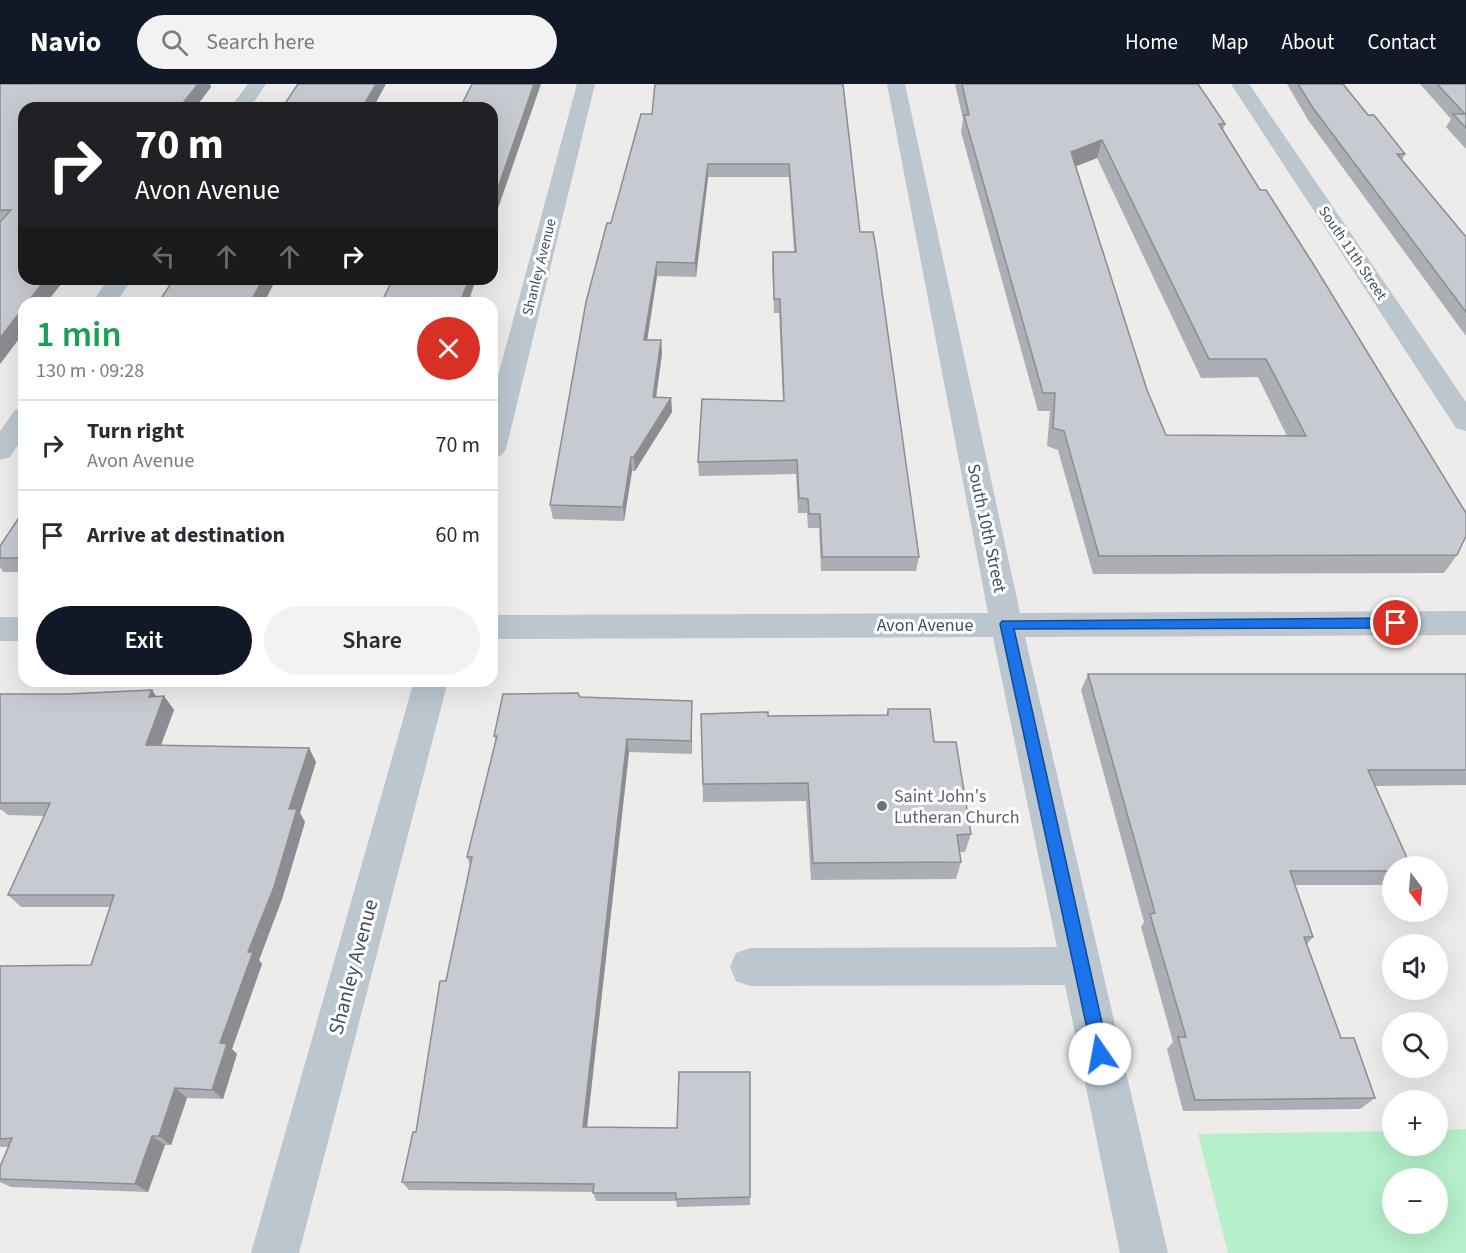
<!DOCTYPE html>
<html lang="en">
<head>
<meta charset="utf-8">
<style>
	body { margin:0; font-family:"Source Sans 3",sans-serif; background:#f2f2f3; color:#2b2b33; height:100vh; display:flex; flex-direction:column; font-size:22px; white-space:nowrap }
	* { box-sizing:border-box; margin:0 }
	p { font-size:20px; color:#7c7c81 }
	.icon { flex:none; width:33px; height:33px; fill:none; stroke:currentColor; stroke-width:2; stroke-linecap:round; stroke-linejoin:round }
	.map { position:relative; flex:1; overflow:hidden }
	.side { position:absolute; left:18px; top:213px; width:480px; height:390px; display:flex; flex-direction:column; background:#fff; border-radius:18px; box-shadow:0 6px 24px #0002 }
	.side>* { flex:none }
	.banner { position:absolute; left:18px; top:18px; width:480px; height:183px; border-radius:18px; box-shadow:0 6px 24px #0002; background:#202124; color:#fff; overflow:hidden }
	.needle { width:39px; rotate:164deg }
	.tools { position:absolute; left:1382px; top:772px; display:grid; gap:12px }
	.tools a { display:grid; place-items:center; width:66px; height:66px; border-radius:50%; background:#fff; box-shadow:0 6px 24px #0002; font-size:30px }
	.pin { position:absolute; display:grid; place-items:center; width:51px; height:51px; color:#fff; margin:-26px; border:3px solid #fff; border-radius:50%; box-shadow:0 2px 6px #0007 }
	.me { position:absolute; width:66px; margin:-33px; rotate:348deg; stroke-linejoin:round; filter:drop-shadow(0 0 4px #0008) }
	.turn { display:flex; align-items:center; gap:21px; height:126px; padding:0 18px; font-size:27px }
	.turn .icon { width:78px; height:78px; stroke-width:2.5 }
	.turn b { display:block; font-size:42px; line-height:51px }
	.lanes { display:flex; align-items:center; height:57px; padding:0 18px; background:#0003; justify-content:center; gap:30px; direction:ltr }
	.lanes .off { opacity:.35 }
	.round { display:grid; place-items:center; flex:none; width:63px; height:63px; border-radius:32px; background:#f2f2f3 }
	.headline { display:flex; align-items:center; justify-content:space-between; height:102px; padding:0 18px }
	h1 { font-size:36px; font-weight:600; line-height:45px; color:#1e9e55 }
	.primary-button { display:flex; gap:12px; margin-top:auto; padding:12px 18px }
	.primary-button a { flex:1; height:69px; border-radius:36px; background:#111827; color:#fff; font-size:24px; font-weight:600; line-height:69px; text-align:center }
	.primary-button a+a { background:#f2f2f3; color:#2b2b33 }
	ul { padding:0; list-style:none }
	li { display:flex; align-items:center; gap:18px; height:90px; padding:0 18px; border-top:2px solid #e1e1e2 }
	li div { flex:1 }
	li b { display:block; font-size:22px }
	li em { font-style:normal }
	header { display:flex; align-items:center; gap:36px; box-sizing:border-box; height:84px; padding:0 30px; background:#111827; color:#fff }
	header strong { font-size:28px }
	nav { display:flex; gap:33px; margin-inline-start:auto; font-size:21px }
	.search { width:420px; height:54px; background:#f2f2f3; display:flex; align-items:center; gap:15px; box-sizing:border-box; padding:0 21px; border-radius:33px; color:#7c7c81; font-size:22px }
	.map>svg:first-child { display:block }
	.green { fill:#b5f0ca; fill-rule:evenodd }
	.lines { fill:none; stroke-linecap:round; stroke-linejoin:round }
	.minor { fill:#bbc6cf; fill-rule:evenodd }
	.wall { fill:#abaeb4; fill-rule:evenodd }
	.shaded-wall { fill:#8b8d92 }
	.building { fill:#c7cad1; stroke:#8b8d92; stroke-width:1.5; fill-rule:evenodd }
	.route { fill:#1a73e8; stroke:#114b97; stroke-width:1.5 }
	.worship-dot { fill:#6b7280; stroke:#fff; stroke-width:2 }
	.labels { text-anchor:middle; stroke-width:6; stroke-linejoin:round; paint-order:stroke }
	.far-street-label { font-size:15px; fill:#434f59; stroke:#fff }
	.street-label { font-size:18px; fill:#434f59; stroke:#fff }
	.worship-label { font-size:18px; fill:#5b616d; stroke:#fff; text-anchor:start }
	.near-street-label { font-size:21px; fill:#434f59; stroke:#fff }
</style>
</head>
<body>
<header>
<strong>Navio</strong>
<div class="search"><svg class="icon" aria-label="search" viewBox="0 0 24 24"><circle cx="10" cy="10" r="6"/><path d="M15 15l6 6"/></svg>Search here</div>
<nav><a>Home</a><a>Map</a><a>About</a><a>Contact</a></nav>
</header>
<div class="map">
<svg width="1466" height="1169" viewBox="0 0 1466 1169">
	<rect width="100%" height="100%" fill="#eeebeb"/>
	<path class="green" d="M1466,1045V1169H1228L1198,1050L1392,1047V1062H1437V1046ZM1392,1095H1437V1140H1392Z"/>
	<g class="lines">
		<path class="minor" d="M248,0H266L250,24H230Z
			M577,0H595L506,365L502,371L492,374V314Z
			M887,0H905L1020,529L1466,527V551L1025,553L1168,1169H1120L1065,901L750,902L736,897L730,883L736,869L750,864L1057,863L993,553L492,555V531L988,529Z
			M1231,0H1249L1466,318V347L1456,344Z
			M108,195H132L116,219H92Z
			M24,324V352L10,373L0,376V347L15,326Z
			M0,533H24V557H0Z
			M414,597H448L299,1169H251Z"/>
	</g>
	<path class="wall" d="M0,0H210L211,3L195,24H24V195H65L46,219H24V248L0,280Z
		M843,0L860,148L919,473L916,487H821L819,444H808L807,429H798L796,390L699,392L698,378L783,317L779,229H774L772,181L773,168H794L789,93H708L696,193L657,192L647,256H661L662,270L656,313L671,314L672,328L635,387H632L624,437L553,435L550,421L611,139L652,30Z
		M955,0H1198L1225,40L1223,46L1457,471L1444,489L1093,490L1058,366L1047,362L1050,327H1038L961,48L963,35ZM1097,74L1201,294L1258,293L1287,352L1166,351L1147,306L1076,82Z
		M1287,0H1343L1368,31L1405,70L1402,76L1466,153V252L1308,36Z
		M1420,0H1466V65L1446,43L1451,35Z
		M24,426V488H3L0,483V462Z
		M1088,590H1466V701L1375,702L1392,783V801H1295L1313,853L1307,860L1341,954L1375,1014L1360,1025L1183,1027L1167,965L1173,958L1141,843L1144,838L1081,606Z
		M152,606L156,613L164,612L174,626L161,661L309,664L316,678L300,729L305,738L282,815L259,876L262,880L232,965L237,970L223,1015L187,1014L171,1061H165L148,1108L11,1103L0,1098V1083L9,1063H0V882L91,881L110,823H21L8,811L44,732L8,731L2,726H0V610H67Z
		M580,613L692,617V670L629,668L587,1043L750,1113V1121L677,1123L676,1117H596L593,1108L409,1106L402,1098L416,1048L470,782L467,773L496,657L494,652Z
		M888,625L934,658L971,750L965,768H960L961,778L956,795L811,796L806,717L703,718L701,630L768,632L886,631Z"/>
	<path class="shaded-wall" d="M198,0H210L211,3L195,24H179Z
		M376,0H386L373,24H362Z
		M534,0H541L494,136L495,140L492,149V121Z
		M1102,56L1097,74L1067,86L1071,68Z
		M708,80V93L696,193L695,179Z
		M657,178V192L645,270L644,256Z
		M46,195H65L46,219H27Z
		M263,195H276L264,219H250Z
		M469,195H476L468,219H460Z
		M24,223V248L0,280V254Z
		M661,256L662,270L654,327L653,313Z
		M671,314L672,328L635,387L634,373Z
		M631,373L632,387L624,437L623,423Z
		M152,606L161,620L149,613Z
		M164,612L174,626L156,674L146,661Z
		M692,617V670L691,657Z
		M627,655L629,668L586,1052L583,1043Z
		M309,664L316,678L300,729L305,738L282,815L259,876L262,880L232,965L237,970L223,1015L212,1006L220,959L248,868L289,725Z
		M175,1004L187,1014L171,1061L159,1052Z
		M152,1052L165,1061L148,1108L135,1100Z"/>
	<path class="building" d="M0,0H198L179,24H24V195H46L27,219H24V223L0,254V138L11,126H0Z
		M298,0H376L362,24H282Z
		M472,0H534L492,121V24H465L467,18H463Z
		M655,0H843L860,148H873L876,164L919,473H822L820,430H809L808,415L799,414L797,376L698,378L702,315L784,317L780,215H774L773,168H796L789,80H708L695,179L657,178L644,256H661L653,313L671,314L634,373H631L623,423L550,421L586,218L607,139H611L641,30H652Z
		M962,0H1198L1225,40H1219L1260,106H1266L1312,178L1466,429V452L1457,471L1099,472L1064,347L1053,344L1055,309H1043L964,31H969ZM1102,56L1209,275H1266L1306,352L1166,351L1147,306L1071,68Z
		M1298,0H1343L1368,31H1374L1405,70H1397L1466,153V228L1313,24Z
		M1437,0H1466V44L1453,30H1465Z
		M174,195H263L250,219H158Z
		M393,195H469L460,219H381Z
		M24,426V474H0V462Z
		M1088,590H1466V686H1368L1411,783H1392V787H1290L1313,853H1304L1341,954H1354L1375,1014L1195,1016L1178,953H1186L1150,830L1155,829Z
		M152,606L149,613L164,612L146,661L309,664L289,725H297L274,803L248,868H253L220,959L227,960L212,1006L175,1004L159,1052H152L135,1100L0,1095V1083L12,1054L0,1055V882L91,881L114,811H8L50,719H0V610H67Z
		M578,609L580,613L692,617L691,657L627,655L583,1043L677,1044L679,988H750V1113L676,1115V1109H593L594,1100L402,1098L413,1048H416L440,897H446L472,773H467L497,652H494L503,610Z
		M888,625H930L934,658H956L971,750L957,751L961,778L813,779L808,699L703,700L701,630L768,628V632L888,631Z"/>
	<path class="route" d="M1396,534L1402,539L1396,544L1014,545L1109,970L1106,977L1100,979L1094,977L1000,540L1002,537Z"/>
	<circle class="worship-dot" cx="882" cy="722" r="6"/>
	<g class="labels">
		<g class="far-street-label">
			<text transform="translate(1353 169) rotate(56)" y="5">South 11th Street</text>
			<text transform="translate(539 183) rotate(-76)" y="5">Shanley Avenue</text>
		</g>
		<g class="street-label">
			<text transform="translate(987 444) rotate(78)" y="6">South 10th Street</text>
			<text x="925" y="547">Avon Avenue</text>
		</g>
		<g class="worship-label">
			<text x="894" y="718">Saint John's<tspan x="894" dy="21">Lutheran Church</tspan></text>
		</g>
		<g class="near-street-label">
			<text transform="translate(353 883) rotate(-75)" y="7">Shanley Avenue</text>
		</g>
	</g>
</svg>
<div class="tools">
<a><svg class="needle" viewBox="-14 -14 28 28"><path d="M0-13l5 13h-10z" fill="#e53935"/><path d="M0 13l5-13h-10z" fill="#7c7c81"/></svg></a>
<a><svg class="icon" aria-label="sound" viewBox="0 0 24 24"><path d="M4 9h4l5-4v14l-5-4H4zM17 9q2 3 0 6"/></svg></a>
<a><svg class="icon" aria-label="search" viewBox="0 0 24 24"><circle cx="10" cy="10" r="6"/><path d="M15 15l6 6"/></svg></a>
<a>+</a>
<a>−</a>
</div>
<div class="pin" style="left:1396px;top:539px;background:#d93025"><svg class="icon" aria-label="arrive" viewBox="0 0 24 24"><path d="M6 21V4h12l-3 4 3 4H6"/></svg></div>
<svg class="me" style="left:1100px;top:970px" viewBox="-20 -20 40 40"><circle r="19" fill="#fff"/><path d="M0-13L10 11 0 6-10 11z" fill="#1a73e8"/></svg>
<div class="banner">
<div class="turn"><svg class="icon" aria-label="right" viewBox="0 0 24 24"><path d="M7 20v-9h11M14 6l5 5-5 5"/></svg><div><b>70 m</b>Avon Avenue</div></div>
<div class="lanes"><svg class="icon off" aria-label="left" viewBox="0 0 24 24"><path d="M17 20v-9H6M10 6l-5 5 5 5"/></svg><svg class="icon off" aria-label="ahead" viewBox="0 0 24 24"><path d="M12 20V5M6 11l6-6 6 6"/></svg><svg class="icon off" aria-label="ahead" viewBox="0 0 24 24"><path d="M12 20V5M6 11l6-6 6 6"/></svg><svg class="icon" aria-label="right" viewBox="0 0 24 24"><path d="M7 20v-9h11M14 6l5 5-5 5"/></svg></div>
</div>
<section class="side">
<div class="headline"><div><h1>1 min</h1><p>130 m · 09:28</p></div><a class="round" style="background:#d93025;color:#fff"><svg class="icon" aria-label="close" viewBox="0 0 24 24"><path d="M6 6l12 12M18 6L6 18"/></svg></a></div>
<ul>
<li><svg class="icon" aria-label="right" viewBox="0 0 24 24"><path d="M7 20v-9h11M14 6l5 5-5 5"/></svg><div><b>Turn right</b><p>Avon Avenue</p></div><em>70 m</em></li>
<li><svg class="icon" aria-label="arrive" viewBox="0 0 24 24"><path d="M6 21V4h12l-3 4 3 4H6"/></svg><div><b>Arrive at destination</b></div><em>60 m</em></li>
</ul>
<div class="primary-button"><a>Exit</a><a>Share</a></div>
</section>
</div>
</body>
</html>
